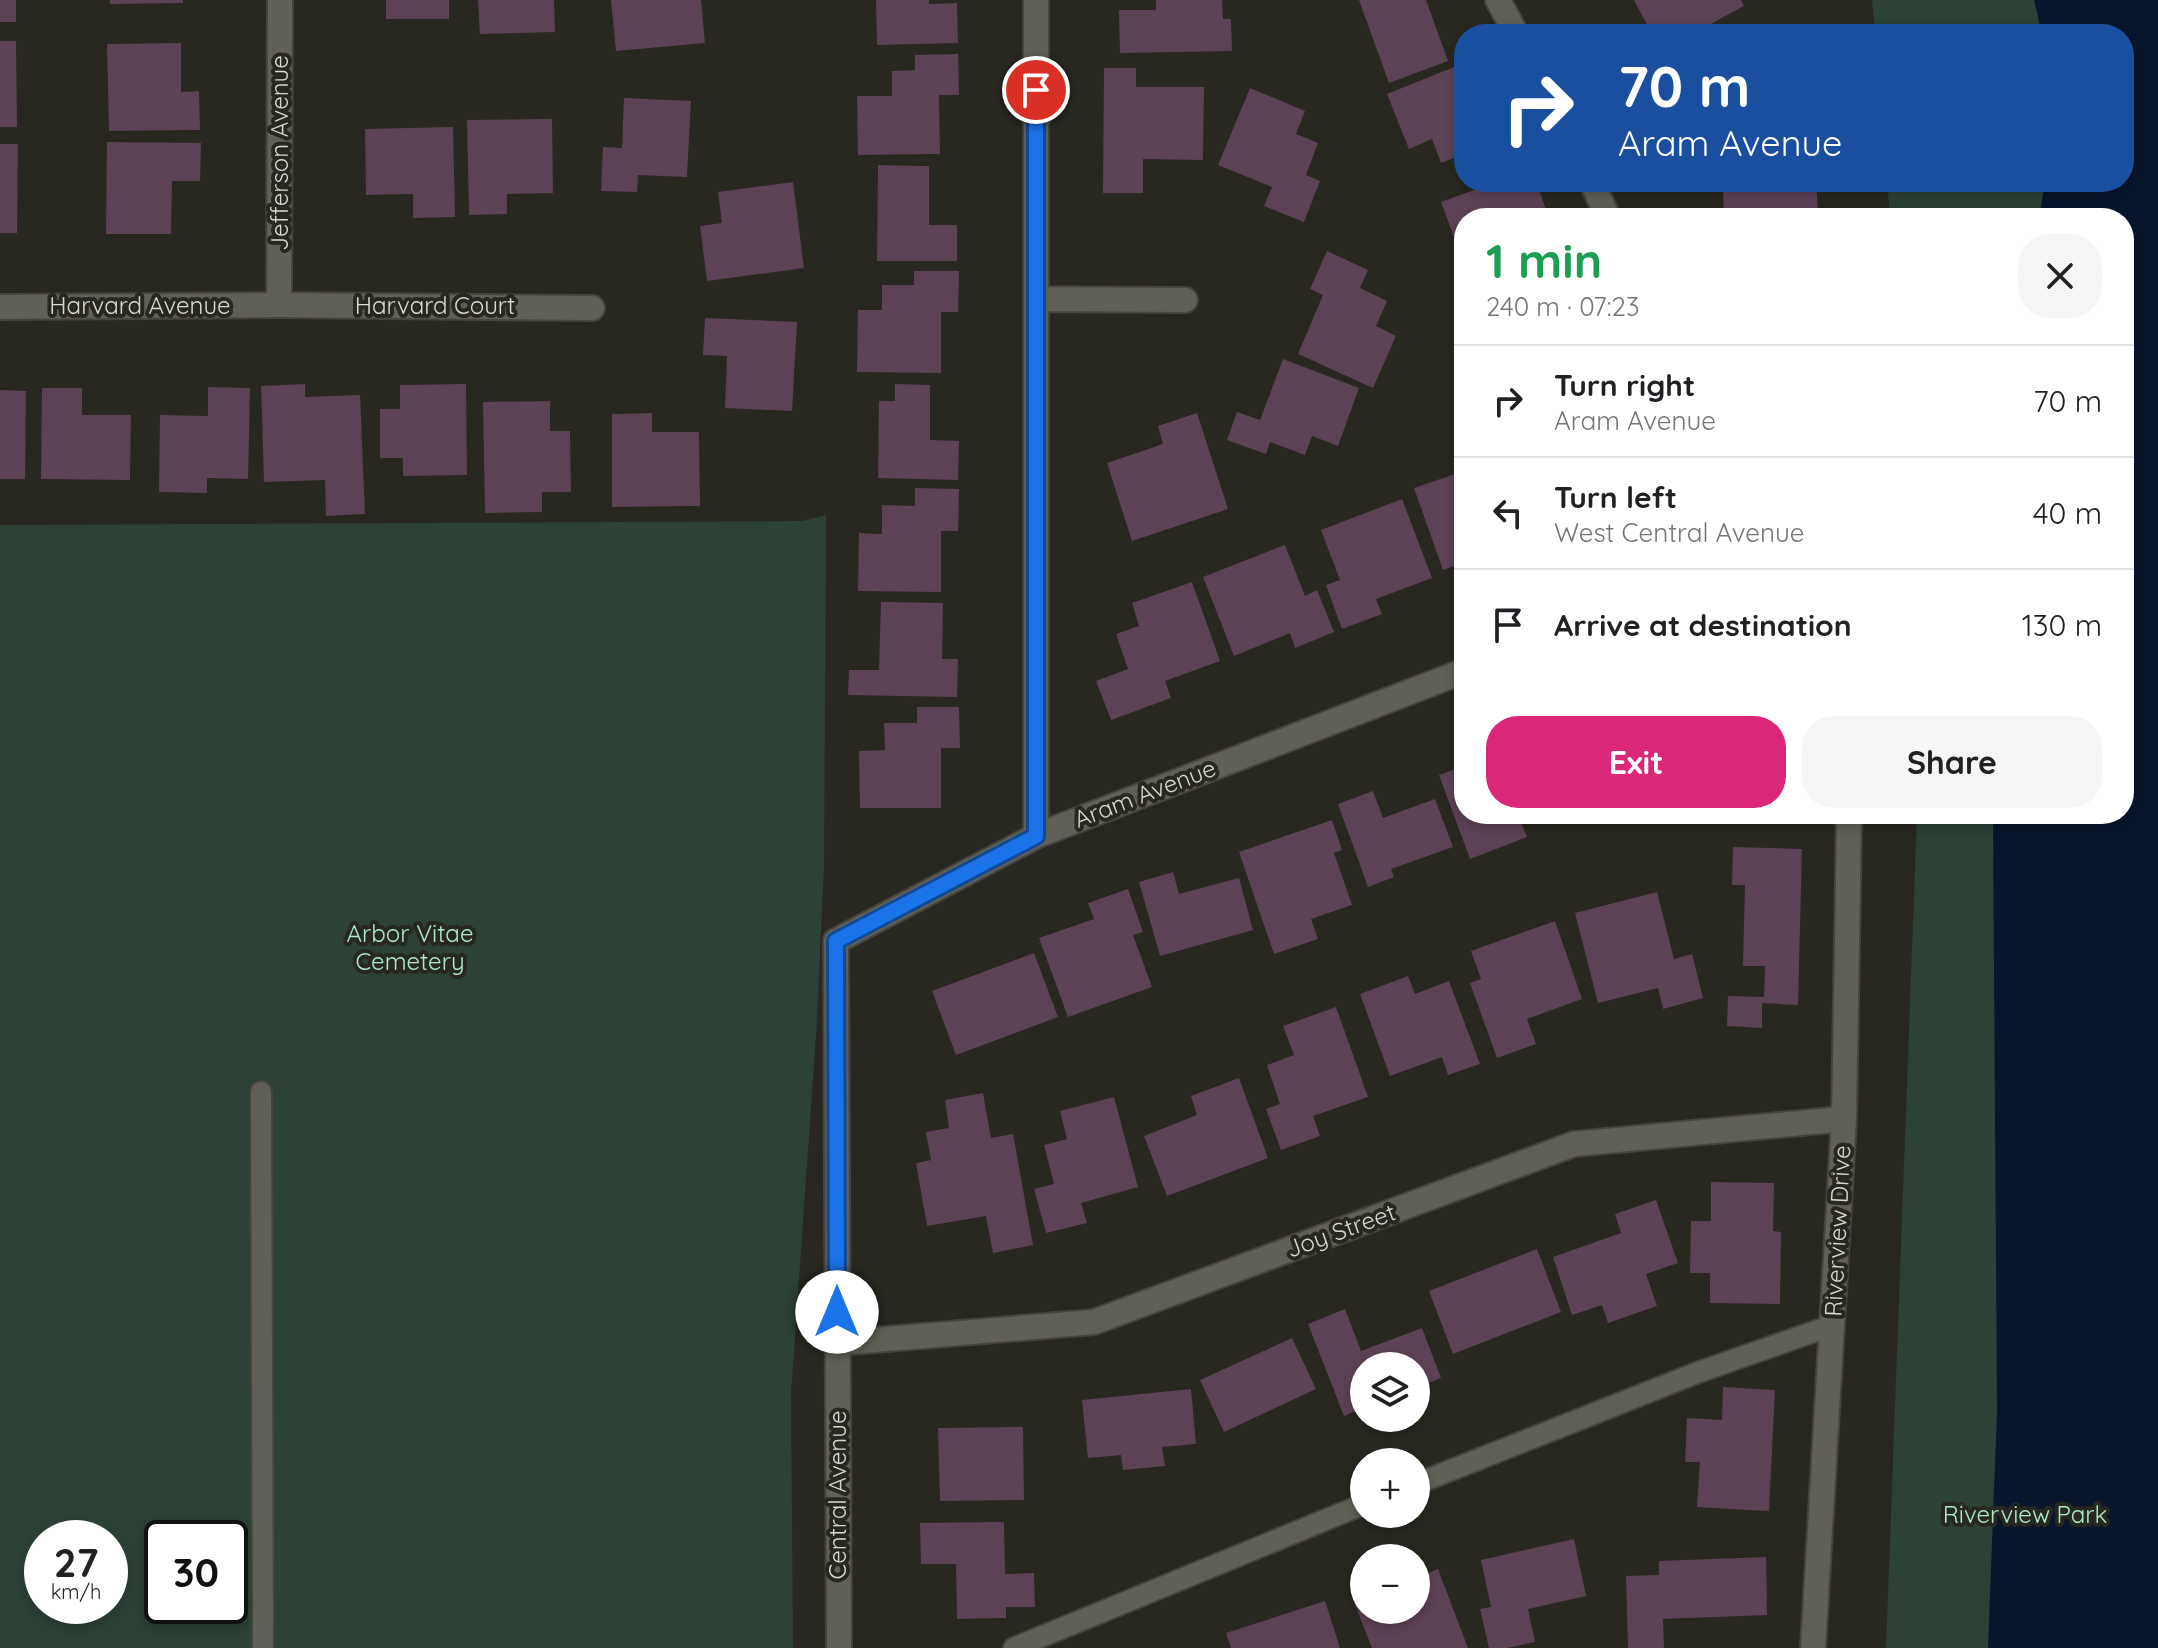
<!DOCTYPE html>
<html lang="en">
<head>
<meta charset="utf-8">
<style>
	body { margin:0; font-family:Quicksand,sans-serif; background:#f6f6f6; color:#202124; height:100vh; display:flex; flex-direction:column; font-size:30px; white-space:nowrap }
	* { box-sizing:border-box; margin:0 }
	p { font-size:26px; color:#757577 }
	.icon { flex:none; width:44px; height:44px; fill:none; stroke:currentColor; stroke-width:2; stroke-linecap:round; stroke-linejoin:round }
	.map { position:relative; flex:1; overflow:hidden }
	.side { position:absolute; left:1454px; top:208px; width:680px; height:616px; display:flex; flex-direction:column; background:#fff; border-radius:32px; box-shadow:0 4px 12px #0003 }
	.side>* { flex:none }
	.top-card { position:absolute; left:1454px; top:24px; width:680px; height:168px; border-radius:32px; box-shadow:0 4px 12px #0003; background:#1a4fa0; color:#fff; overflow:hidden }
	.tools { position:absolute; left:1350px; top:1352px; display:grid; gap:16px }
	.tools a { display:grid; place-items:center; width:80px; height:80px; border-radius:50%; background:#fff; box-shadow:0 4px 12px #0003; font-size:40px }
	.speed { position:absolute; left:24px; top:1520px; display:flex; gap:16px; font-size:40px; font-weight:700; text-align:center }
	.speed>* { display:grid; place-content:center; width:104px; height:104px; border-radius:50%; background:#fff; box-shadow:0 4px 12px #0003; line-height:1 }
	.speed small { font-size:20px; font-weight:400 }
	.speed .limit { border:4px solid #111; border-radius:12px; background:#fff; color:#111 }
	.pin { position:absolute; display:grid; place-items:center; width:68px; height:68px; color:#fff; margin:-34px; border:4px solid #fff; border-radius:50%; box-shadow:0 2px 8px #0007 }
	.me { position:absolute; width:88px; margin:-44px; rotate:0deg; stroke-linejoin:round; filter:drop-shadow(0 0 6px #0008) }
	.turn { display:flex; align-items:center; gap:28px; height:168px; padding:0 32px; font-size:36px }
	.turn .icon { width:104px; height:104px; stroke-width:2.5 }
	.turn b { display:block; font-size:56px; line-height:68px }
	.round { display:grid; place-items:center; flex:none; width:84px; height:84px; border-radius:32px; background:#f6f6f6 }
	.summary { display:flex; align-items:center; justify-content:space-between; height:136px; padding:0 32px }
	h1 { font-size:48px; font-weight:700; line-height:60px; color:#1e9e55 }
	.action { display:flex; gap:16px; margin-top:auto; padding:16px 32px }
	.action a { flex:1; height:92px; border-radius:32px; background:#db2777; color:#fff; font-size:32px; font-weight:700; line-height:92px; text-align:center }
	.action a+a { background:#f6f6f6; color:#202124 }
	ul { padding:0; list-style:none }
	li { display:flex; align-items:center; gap:24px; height:112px; padding:0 32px; border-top:2px solid #e0e0e0 }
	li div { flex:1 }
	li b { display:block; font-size:30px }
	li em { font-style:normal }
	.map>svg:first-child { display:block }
	.green { fill:#2d4137; fill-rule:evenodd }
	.water { fill:#09152b }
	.building { fill:#5c4255 }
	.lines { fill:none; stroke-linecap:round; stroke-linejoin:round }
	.service-casing { stroke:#45443d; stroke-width:24 }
	.minor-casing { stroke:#45443d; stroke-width:28 }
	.service { stroke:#616057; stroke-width:20 }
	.minor { stroke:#616057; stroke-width:24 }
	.route-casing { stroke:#114b97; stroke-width:20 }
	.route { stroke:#1a73e8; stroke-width:14 }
	.labels { text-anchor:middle; stroke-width:8; stroke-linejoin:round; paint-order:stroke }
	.street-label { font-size:24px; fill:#d8d7d2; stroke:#282720 }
	.park-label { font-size:24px; fill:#abe9c8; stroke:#282720 }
</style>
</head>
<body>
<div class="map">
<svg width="2158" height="1648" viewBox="0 0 2158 1648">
	<rect width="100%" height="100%" fill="#282720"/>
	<path class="green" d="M1872,0H2158V1648H1886L1917,814H2124V218H1890L1887,182H2124V34H1875Z
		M826,515L824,866L817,1021L791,1394L793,1648H0V525L803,521ZM42,1538H110V1606H42ZM162,1538H230V1606H162Z"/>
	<path class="water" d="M2034,0H2158V1648H1988L1997,1411L1993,814H2124V218H2039L2045,182H2124V34H2042Z"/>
	<path class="building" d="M0,0H16V22H0Z
		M110,0H183V3L110,4Z
		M386,0H449V19H386Z
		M478,0H554L555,32L480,34Z
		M611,0H701L705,43L616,51Z
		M876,0H929V4L957,3L958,43L877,45Z
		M1156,0H1222L1223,19H1231L1232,51L1120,53L1119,10H1156Z
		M1359,0H1426L1448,61L1389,83Z
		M1634,0H1741L1744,6L1692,34H1652Z
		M0,41H16L17,127H0Z
		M181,43V92L199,91L200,130L109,131L107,44Z
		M958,54L959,95H939L940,154L858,155L857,96H892V71L915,70V55Z
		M1464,63V154L1441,163L1432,139L1409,149L1387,94Z
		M1104,68H1136V87H1204L1203,160L1143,159V193H1103Z
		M1250,88L1305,111L1296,134L1318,143L1306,175L1320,181L1304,222L1264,206L1272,187L1218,165Z
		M624,98L691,101L687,177L638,175L637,192L601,191L603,147L622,148Z
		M552,119L553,193L507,194V214L469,215L467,120Z
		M453,127L455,217L413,218V194L366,195L365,129Z
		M107,142L201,143L200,181H172L171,234H106Z
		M0,144H18L17,233H0Z
		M878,165L929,166V225H957V261H877Z
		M793,182L804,268L707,281L700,226L722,223L718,192Z
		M1496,182H1536L1549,218H1464V264L1441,202Z
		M1723,182H1816L1818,214H1831V218H1724Z
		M1327,251L1368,270L1360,288L1387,301L1376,326L1396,336L1373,388L1298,354L1323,295L1310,289Z
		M914,271H959L958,312H941V373L857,372L858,310H882V285H914Z
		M705,318L797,322L792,411L725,408L727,356L703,355Z
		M1283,359L1359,388L1338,446L1312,436L1305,455L1270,442L1266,454L1227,440L1237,412L1260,420Z
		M305,384V397L360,395L365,514L326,516L325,480L264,482L261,386Z
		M466,384L467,475L403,476V458H380V409H400V385Z
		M895,384L930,385V440L959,441L958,480L878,478L879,401H895Z
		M208,387L250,388L248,479L207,478V493L159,492L160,415L208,416Z
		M42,388H82V415H131L130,480L41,479Z
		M0,390L26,391L25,479H0Z
		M550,401V431H570L571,492H542V512L485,513L483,402Z
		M652,413V432H699L700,506L612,507V414Z
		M1197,413L1228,509L1132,541L1107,463L1163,444L1158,426Z
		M1464,471V562L1443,570L1414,488Z
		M915,488L959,489L958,531H941V592L858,591L859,533L882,534V505L915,506Z
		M1402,499L1432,578L1376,599L1382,614L1342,629L1326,585L1340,580L1321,530Z
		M1285,545L1305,596L1317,590L1334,632L1295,648L1290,633L1234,656L1203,577Z
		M1192,582L1220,661L1165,681L1171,698L1111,720L1096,681L1128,669L1116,634L1139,626L1132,603Z
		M881,602L943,603L942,659H958L957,697L848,695L849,670H879Z
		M917,707H959L960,748H941V808H860L859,751L885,750L884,723H917Z
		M1464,766V814H1518L1527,837L1470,859L1439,775Z
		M1373,791L1383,818L1435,799L1453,847L1391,869L1394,877L1368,887L1338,804Z
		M1332,820L1342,850L1334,853L1352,905L1311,919L1318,939L1274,954L1239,852Z
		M1733,847L1802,849L1798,1005L1762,1003V1028L1727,1026L1728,996L1764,997L1765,966H1743L1745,885H1732Z
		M1173,872L1179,894L1239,878L1253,930L1160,956L1139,882Z
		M1128,889L1143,932L1133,935L1152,987L1068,1017L1039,938L1094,919L1088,903Z
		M1657,892L1674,959L1692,954L1703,998L1663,1009L1658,988L1598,1003L1575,913Z
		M1555,921L1582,999L1527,1019L1536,1044L1497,1058L1470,983L1481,979L1471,951Z
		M1034,953L1058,1017L956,1055L932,991Z
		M1408,976L1415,994L1449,981L1480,1064L1448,1075L1442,1057L1390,1076L1360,994Z
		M1336,1007L1368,1097L1313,1116L1320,1136L1281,1150L1266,1109L1280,1104L1267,1065L1294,1055L1283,1026Z
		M1239,1078L1268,1158L1167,1196L1144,1136L1197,1115L1191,1096Z
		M983,1093L991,1138L1013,1134L1033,1245L993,1253L986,1216L927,1226L916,1163L931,1160L926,1132L949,1128L945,1100Z
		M1114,1097L1138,1187L1081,1203L1087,1223L1046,1233L1034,1189L1054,1184L1044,1145L1067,1139L1060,1111Z
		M1711,1182L1774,1183L1773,1231L1781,1232L1780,1304L1710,1303V1273H1690L1691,1221H1711Z
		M1656,1200L1678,1263L1646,1274L1657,1306L1608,1323L1602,1305L1572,1315L1553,1257L1621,1233L1615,1214Z
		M1537,1249L1561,1312L1453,1354L1429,1291Z
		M1345,1309L1361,1351L1422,1328L1441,1378L1416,1388V1366H1364V1408L1344,1416L1308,1324Z
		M1292,1338L1316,1389L1224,1432L1200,1380Z
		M1723,1387L1775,1390L1769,1511L1697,1507L1700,1462H1685L1687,1418L1722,1420Z
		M1191,1389L1196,1444L1162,1447L1165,1466L1123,1470L1121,1455L1088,1458L1082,1400Z
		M1023,1427L1024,1500L940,1501L938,1428Z
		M1004,1522L1005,1574L1034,1573L1035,1607H1006V1618L957,1619L956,1564H921L920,1523Z
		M1574,1539L1586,1596L1528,1609L1535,1642L1507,1648H1489L1480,1609L1491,1607L1481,1560Z
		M1766,1557L1767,1615L1663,1619L1664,1648H1628L1626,1576L1659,1575V1561Z
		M1438,1569L1468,1648H1372L1354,1602L1364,1598V1610H1416V1578Z
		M1325,1601L1340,1648H1231L1226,1633Z"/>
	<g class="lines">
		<defs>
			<path id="service" d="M261,1092L263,1648
				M1416,1484L1699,1372L1833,1325
				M1014,1648L1364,1504"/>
			<path id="minor" d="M1036,0V836
				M1498,0L1516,34
				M1592,182L1608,218
				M1036,299L1185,300
				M279,305L280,0
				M0,307L279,305L592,308
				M838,1343L1094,1322L1574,1144L1844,1119
				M839,1648L836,941L1036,836L1464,671
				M1813,1648L1844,1119L1849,822L1844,814"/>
		</defs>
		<use href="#service" class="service-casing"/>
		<use href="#minor" class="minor-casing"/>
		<use href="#service" class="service"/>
		<use href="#minor" class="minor"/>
	</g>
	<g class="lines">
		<defs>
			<path id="route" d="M837,1312L836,941L1036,836V90"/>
		</defs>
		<use href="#route" class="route-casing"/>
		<use href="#route" class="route"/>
	</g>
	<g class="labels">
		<g class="street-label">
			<text transform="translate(280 153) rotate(-90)" y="8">Jefferson Avenue</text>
			<text x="140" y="314">Harvard Avenue</text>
			<text x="435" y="314">Harvard Court</text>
			<text transform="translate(1145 794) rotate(-21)" y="8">Aram Avenue</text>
			<text transform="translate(1341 1231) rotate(-20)" y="8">Joy Street</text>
			<text transform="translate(1838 1231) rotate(-87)" y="8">Riverview Drive</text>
			<text transform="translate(838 1495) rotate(-90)" y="8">Central Avenue</text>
		</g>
		<g class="park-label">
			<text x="410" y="942">Arbor Vitae<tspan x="410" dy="28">Cemetery</tspan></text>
			<text x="2025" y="1523">Riverview Park</text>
		</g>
	</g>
</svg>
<div class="tools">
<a><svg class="icon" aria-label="layers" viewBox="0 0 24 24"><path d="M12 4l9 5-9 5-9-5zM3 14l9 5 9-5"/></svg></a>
<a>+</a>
<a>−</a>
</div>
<div class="speed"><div>27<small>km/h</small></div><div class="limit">30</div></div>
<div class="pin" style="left:1036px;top:90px;background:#d93025"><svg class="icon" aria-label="arrive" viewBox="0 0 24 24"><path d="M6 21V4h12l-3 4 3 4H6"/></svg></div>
<svg class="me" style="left:837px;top:1312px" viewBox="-20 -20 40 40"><circle r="19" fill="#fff"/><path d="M0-13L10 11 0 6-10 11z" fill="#1a73e8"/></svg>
<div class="top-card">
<div class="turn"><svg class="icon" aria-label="right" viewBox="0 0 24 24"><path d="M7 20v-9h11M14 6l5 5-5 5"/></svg><div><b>70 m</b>Aram Avenue</div></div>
</div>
<section class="side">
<div class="summary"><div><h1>1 min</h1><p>240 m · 07:23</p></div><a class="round"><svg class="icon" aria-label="close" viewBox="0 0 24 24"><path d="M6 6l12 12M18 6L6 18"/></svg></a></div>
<ul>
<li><svg class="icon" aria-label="right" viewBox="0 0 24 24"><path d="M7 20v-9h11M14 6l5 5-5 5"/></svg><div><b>Turn right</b><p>Aram Avenue</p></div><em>70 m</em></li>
<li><svg class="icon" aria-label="left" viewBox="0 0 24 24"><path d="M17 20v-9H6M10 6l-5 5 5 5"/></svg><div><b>Turn left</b><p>West Central Avenue</p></div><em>40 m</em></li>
<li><svg class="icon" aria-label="arrive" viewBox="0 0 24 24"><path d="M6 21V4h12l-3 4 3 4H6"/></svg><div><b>Arrive at destination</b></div><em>130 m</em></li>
</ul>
<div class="action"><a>Exit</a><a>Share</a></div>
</section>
</div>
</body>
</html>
